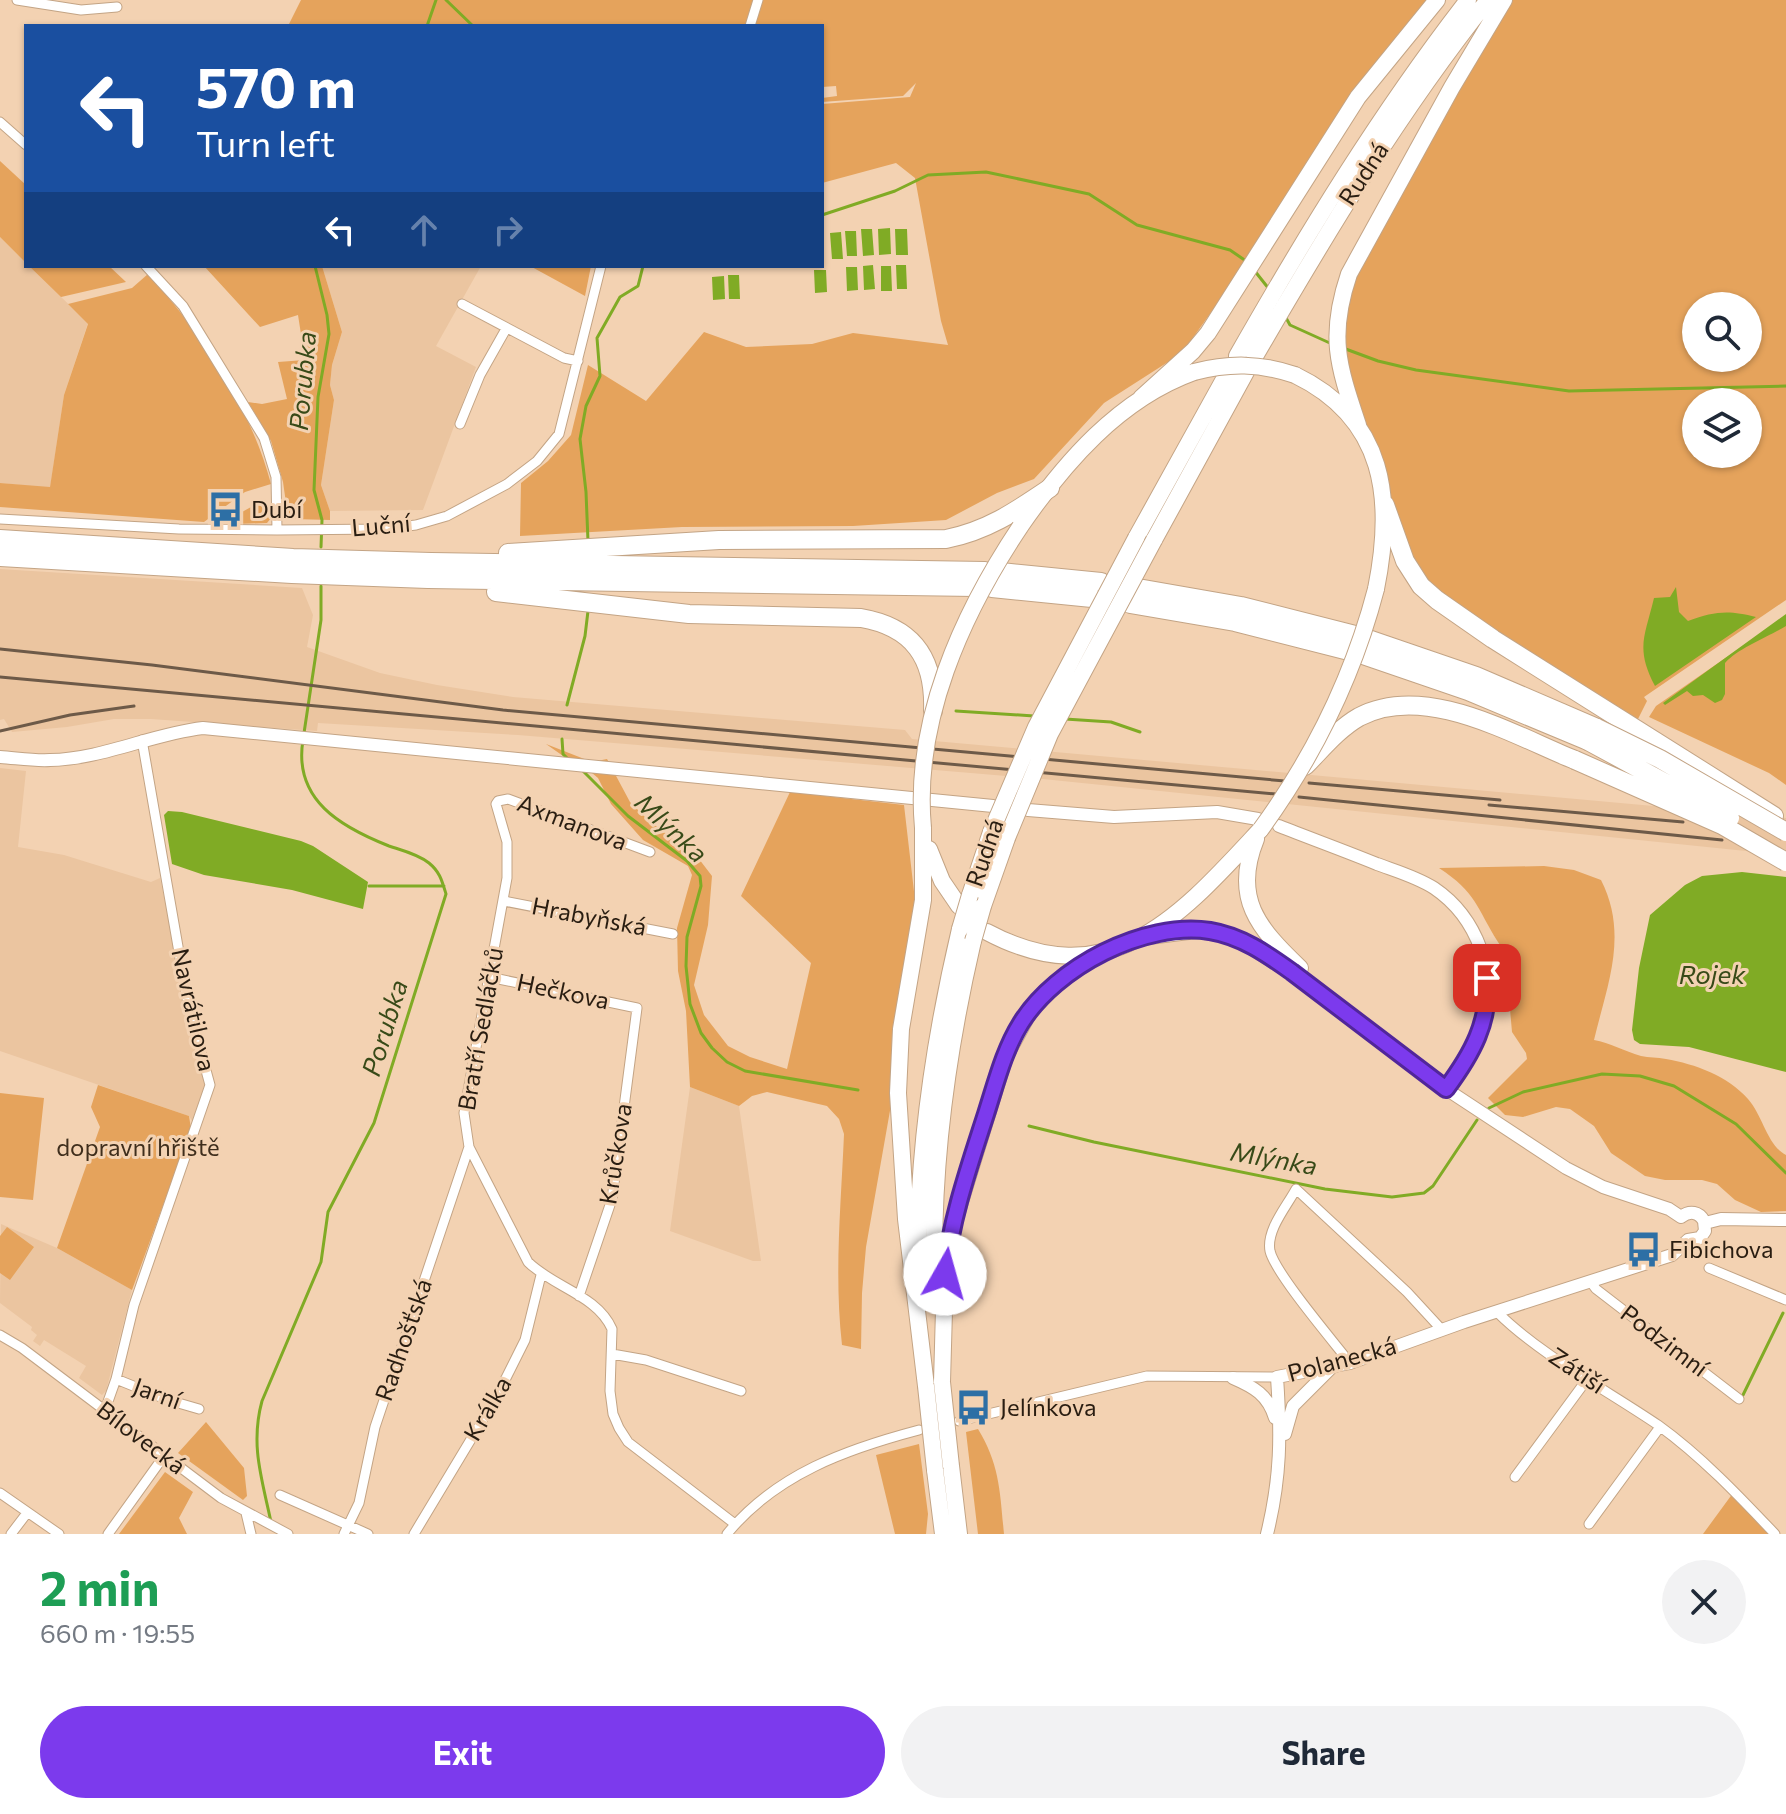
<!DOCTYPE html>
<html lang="en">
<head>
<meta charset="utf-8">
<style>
	body { margin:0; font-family:Commissioner,sans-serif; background:#f2f2f3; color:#1f2937; height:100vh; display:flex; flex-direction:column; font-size:30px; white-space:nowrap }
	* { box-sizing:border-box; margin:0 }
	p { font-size:26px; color:#747a83 }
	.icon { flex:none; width:44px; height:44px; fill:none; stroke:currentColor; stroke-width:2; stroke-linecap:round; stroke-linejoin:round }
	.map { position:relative; height:1534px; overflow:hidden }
	.details { display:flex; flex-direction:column; background:#fff; flex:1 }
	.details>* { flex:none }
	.guide { position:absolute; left:24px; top:24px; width:800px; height:244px; border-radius:0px; box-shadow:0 2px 6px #0004; background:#1a4fa0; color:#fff; overflow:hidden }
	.buttons { position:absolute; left:1682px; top:292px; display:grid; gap:16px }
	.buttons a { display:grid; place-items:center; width:80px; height:80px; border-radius:50%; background:#fff; box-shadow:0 2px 6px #0004; font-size:40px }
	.pin { position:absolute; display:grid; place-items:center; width:68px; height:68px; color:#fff; margin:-34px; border-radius:16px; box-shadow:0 4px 12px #0006 }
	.me { position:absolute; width:88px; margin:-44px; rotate:7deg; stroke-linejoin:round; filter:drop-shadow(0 0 6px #0008) }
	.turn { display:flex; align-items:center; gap:28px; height:168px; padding:0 40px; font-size:36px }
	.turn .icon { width:104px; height:104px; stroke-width:2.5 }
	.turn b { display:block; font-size:56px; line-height:68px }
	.lanes { display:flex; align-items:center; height:76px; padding:0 40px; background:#0003; justify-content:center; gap:40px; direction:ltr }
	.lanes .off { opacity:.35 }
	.round { display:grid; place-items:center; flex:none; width:84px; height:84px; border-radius:42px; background:#f2f2f3 }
	.head { display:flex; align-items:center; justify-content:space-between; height:136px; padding:0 40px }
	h1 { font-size:48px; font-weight:700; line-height:60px; color:#1e9e55 }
	.action { display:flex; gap:16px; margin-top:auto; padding:16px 40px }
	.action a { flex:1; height:92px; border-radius:48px; background:#7c3aed; color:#fff; font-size:32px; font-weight:700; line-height:92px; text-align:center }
	.action a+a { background:#f2f2f3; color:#1f2937 }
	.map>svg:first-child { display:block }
	.built { fill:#ebc5a0 }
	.green { fill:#e5a35c; fill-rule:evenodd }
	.water { fill:#80ab25 }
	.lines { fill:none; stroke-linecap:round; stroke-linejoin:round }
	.stream { stroke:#80ab25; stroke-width:3 }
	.minor-casing { stroke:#c3a485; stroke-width:11 }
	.tertiary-casing { stroke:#c3a485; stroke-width:14 }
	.trunk-casing { stroke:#c3a485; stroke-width:18 }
	.motorway-casing { stroke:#c3a485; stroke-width:20 }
	.minor { stroke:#fff; stroke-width:9 }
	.tertiary { stroke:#fff; stroke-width:12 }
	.trunk { stroke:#fff; stroke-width:16 }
	.motorway { stroke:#fff; stroke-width:18 }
	.rail { stroke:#6d5a48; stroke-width:3 }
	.trunk-bridge-casing { stroke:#c3a485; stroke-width:18; stroke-linecap:butt }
	.motorway-bridge-casing { stroke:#c3a485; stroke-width:20; stroke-linecap:butt }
	.trunk-bridge { stroke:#fff; stroke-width:16 }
	.motorway-bridge { stroke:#fff; stroke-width:18 }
	.route-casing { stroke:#51269a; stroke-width:20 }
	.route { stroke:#7c3aed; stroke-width:14 }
	.labels { text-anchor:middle; stroke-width:6; stroke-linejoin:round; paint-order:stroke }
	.street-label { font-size:24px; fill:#291d11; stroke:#f3d2b2 }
	.poi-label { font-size:24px; fill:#291d11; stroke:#f3d2b2; text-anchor:start }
	.park-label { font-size:24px; fill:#3f2e1c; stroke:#f3d2b2 }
	.water-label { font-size:26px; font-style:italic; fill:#384a18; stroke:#f3d2b2 }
</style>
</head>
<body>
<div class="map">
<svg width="1786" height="1534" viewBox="0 0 1786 1534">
	<rect width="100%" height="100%" fill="#f3d2b2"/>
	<path class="built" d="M0,237L26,263V266H29L88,323L64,395L50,488L0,483Z
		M322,266H481L436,346L476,367L423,510L330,511L321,485L334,400L330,385L332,365L342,332Z
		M0,569L302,588L313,615L307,647L380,673L437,685L513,697L905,730L912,739L934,741L1786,818V855L1043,779L518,735L318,723L317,731L151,719H114L67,727L12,732L4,719L0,720Z
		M0,768L26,771L18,847L64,855L151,882L160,878L205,1088L194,1124L189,1116L0,1051Z
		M690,1087L739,1106L761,1261H753L670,1231Z
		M1,1224L57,1248L132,1290L106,1391L102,1395L79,1378L86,1366L44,1340L40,1346L33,1341L37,1335L31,1330L32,1327L0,1303Z"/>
	<path class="green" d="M301,0H1434L1182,353L1104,403L1034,479L997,493L946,520L853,526L682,527L520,536L521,483L548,461L571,435L588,365L646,401L704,332L746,347L812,344L853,333L948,345L941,321L915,178L896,163L822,183V104L910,97L916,83L903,96L822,102V98L837,96L836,86L822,87V26H288Z
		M1504,0H1786V600L1644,697L1647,701L1637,721L1421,586L1358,425L1338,310ZM1696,306H1748V358H1696ZM1696,402H1748V454H1696Z
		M0,161L26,185V263L0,237Z
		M29,266H109L126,282L61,297Z
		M204,266H322L342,332L332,365L330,385L334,400L321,485L330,511V520L293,519L288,517L283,482L271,441L248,402L262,404L287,399L278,362L305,360L298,315L260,327Z
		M530,266H591L585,296Z
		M148,274C201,332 251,408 271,484L245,492L204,522L0,507V483L50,487L64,395L88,324L68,304L132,288Z
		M260,502L267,503L273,511L271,518L267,523L235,524L231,522L233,517Z
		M1786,616V785L1769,773L1649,717L1656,706Z
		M546,744L592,762L607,759L630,802L647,819L699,859L712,876L708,925L694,985L704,1015L728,1046L750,1057L787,1069L811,963L741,896L790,792L904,805L915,900L892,1033L891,1105L866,1247L862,1293L861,1349L842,1345C834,1274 841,1206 844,1134L839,1119L827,1106L767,1092L752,1096L739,1106L690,1087L686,1011L678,971L677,928L692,875L688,866L643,840L611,804L598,778L580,763L566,758Z
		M1544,866L1574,870L1601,880C1629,935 1607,985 1594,1040C1610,1043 1624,1051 1641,1056C1649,1058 1657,1057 1666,1059C1695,1064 1728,1076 1748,1099C1763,1116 1767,1145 1786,1155V1211L1761,1212L1735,1200L1717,1184L1702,1180H1665L1645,1176L1611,1153L1594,1126L1570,1109L1556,1107L1523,1117L1505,1115L1488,1098L1527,1059L1526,1053L1512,1032L1510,1009L1520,985L1521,964C1514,955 1503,951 1498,942C1476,907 1477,893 1439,868Z
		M98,1085L189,1116L191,1129L132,1290L57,1248L100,1127L91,1107Z
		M0,1093L44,1098L33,1200L0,1197Z
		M7,1227L34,1247L10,1280L0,1273V1236Z
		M206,1422L244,1468L247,1496L243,1500L178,1453Z
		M978,1429C1000,1465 1000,1493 1004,1534H978L966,1432Z
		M919,1444L928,1514L926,1534H895L876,1455Z
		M165,1472L193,1492L179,1518L187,1534H119Z
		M1733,1493L1770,1534H1703Z"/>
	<path class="water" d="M890,228L891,254L879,255L878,229Z
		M861,229H872L874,255L863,256Z
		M895,229H907L908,255H896Z
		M845,231H856L857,256H847Z
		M841,232L843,259H832L830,233Z
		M873,265L875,289L864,290L863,266Z
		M896,265H906L907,289H897Z
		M881,266H891L892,291H881Z
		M846,267H857L858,290L847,291Z
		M814,270H826L827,292L815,293Z
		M728,275H739L740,299H729Z
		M724,276L725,299L713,300L712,277Z
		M1676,587L1679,612L1688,621C1715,611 1729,610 1756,617L1655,686C1635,648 1645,636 1654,598L1670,597Z
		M1786,614V626C1768,637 1738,648 1725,663V694L1722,700L1715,703L1703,695L1693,696L1687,691L1665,705L1663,703Z
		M168,811L182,812L301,841L313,846L368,882L363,909L292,890L204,875L172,864L164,815Z
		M1742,872L1786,877V1072L1689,1047L1640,1044L1634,1040L1632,1030L1639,968L1650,915L1685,885L1702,876Z"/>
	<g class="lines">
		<path class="stream" d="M446,0L473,26
			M427,26L436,0
			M822,215L895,191L928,175L986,172L1089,194L1137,225L1230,250L1246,261
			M315,266L327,315L329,334L318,397L314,490L322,520L321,547
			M1254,270L1269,289
			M1285,316L1290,325L1332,344
			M1343,348L1378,361L1416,370L1569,391L1786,386
			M588,541L586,492L580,439L586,406L600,376L597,338L620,297L638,286L643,266
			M567,705L585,636L588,611
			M956,711L1034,716
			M1065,719L1111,722L1140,732
			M304,733L321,620V586
			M562,739L563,754L568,759
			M583,771L628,816L687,861L700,876L701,886L687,937L686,966L690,1004L701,1033L712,1048L727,1062L745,1071L858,1090
			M369,886H444
			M1489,1108L1523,1092L1602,1074L1640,1076L1674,1086L1736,1124L1786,1173
			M1029,1126L1094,1142L1325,1189L1392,1197L1424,1193L1433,1186L1477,1120
			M1743,1395L1783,1313
			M271,1522C262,1479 250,1445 262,1401L321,1262L328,1212L374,1123L446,894C442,881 440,872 429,863C418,854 401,850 389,846C341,827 293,800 303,740"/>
		<defs>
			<path id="minor" d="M17,0L81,10L117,7
				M750,26L758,0
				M0,122L26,145
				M146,266L183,306L264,438L276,477L277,530
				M462,304L564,358L578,361
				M460,424L480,375L506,329
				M0,519L179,529L277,530L383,529L416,525L447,516L507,484L537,461L559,434L601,266
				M650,852L508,799L498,801L496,804L507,842V878L464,1113L469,1147L528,1262C553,1287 597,1295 612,1329L610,1391L613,1414L619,1428L628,1442L735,1524
				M504,901L673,934
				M489,977L637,1008L612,1199L579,1296
				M1709,1268L1786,1300
				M1590,1281L1596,1289L1739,1399
				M1497,1312C1539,1354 1608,1391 1658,1425C1701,1456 1739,1496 1775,1534
				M0,1335L22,1348L221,1498L288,1534
				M612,1354L646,1360L741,1391
				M1350,1363C1333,1341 1275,1273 1270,1251C1266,1230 1287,1206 1296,1189L1407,1292L1442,1330
				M116,1379L168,1400L199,1409
				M105,1410L116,1379L134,1305L210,1085L188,1004L142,740
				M959,1421L1147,1376L1277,1377
				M1515,1477L1588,1378
				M0,1493L59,1534
				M280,1495L368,1534
				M246,1513L251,1534
				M1589,1524L1660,1427
				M11,1534L27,1513
				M108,1534L164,1456
				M344,1534L359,1503L375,1427L469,1147
				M414,1534L497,1396L525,1340L541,1275
				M727,1534C776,1474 847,1449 919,1430"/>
			<path id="tertiary" d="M0,757C16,758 34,761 50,760C103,759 151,734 203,728L993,806
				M1028,810L1114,817L1217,812L1258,819
				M1279,826C1312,839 1345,851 1377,864C1396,871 1417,877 1434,888C1477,917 1499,975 1483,1025C1475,1049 1461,1068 1446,1089L1566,1168L1603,1187L1669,1209L1681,1217
				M1705,1223L1721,1219L1786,1220
				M1233,1378C1254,1387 1268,1395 1275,1418
				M1285,1434L1293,1406L1330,1369
				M1267,1534C1281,1477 1281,1435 1277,1377L1350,1363L1464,1322L1672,1255L1688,1240L1700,1238L1705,1231L1704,1221C1699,1212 1690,1210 1681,1217"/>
			<path id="trunk" d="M1237,356C1307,233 1381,112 1468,0
				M1254,358C1326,234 1399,112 1488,0
				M1295,375C1386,419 1394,500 1376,589
				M1141,398L1193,351L1208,333L1358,97L1437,0
				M1358,425C1338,365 1328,336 1349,274L1452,87L1504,0
				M1020,527C1064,463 1119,399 1194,372
				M1136,538L1228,372
				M1154,540L1246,372
				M923,828V900L901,1029L898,1093L906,1219L926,1386
				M1256,839C1232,898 1258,928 1300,968
				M929,849L942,881L959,906
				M970,895L991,832
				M983,906L1007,838
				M987,932C1111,998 1182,914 1261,829
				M1141,937L1196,930L1221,933L1246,943L1292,972L1446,1089
				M918,1248C919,1139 935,1035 960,929
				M935,1293C930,1173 946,1057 973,941
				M942,1382L945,1274L951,1231L1005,1056L1030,1010L1057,983L1097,953
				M951,1466L959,1534
				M935,1470L943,1534"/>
			<path id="motorway" d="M1385,505L1405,561L1421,586L1437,600L1493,639L1774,816
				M0,539L293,558L431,562L985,571
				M508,553L719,540L946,539C987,531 1016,511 1050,488
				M0,557L292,574L428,579L976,587
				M1001,572L1101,582
				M992,588L1092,598
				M1138,588L1241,606L1355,635
				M496,592L689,614L861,618C913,627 935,658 933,711
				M1130,604L1235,622L1349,651
				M1368,639L1476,676L1597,728
				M1363,655L1468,691L1588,741
				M1305,766C1322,749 1338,729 1359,717C1425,682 1513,735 1575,760"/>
		</defs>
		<use href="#minor" class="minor-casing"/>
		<use href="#tertiary" class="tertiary-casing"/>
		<use href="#trunk" class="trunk-casing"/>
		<use href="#motorway" class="motorway-casing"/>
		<use href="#minor" class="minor"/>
		<use href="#tertiary" class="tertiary"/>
		<use href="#trunk" class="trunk"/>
		<use href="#motorway" class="motorway"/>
		<path class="rail" d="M0,649L152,665L503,710L1285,781
			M0,677L1276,794
			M0,731L70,715L134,706
			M1309,783L1500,800
			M1299,797L1722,840
			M1489,805L1683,822"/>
		<defs>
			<path id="trunk-bridge" d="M1194,372C1229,363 1260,363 1295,375
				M923,828C913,722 962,614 1020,527
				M1261,829C1314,756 1353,677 1376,589
				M991,832L1036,727L1136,538
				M1007,838L1050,734L1154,540
				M960,929L970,895
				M973,941L983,906
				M942,1382L951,1466
				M926,1386L935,1470"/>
			<path id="motorway-bridge" d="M1597,728L1660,759L1786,832
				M1588,741L1730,818
				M1575,760L1722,825L1786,862"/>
		</defs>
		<use href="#trunk-bridge" class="trunk-bridge-casing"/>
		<use href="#motorway-bridge" class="motorway-bridge-casing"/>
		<use href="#trunk-bridge" class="trunk-bridge"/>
		<use href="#motorway-bridge" class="motorway-bridge"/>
	</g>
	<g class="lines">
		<defs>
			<path id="route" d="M945,1274C951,1218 969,1167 986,1114C996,1083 1004,1050 1021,1023C1056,967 1144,921 1210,931C1241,936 1267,954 1292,972L1446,1089C1472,1054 1490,1022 1487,978"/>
		</defs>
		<use href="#route" class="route-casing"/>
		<use href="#route" class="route"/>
	</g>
	<defs>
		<symbol id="bus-bare" viewBox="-9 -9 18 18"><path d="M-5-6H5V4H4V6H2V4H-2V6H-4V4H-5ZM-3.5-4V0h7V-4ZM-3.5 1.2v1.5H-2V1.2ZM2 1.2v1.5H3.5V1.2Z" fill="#2d6fa5" stroke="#f3d2b2" stroke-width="2.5" paint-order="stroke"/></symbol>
	</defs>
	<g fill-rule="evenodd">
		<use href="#bus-bare" x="200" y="484" width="51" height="51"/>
		<use href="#bus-bare" x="1618" y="1224" width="51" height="51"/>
		<use href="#bus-bare" x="948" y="1382" width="51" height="51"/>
	</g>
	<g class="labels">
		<g class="street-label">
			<text transform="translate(1364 174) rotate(-57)" y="8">Rudná</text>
			<text transform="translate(381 526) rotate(-5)" y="8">Luční</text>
			<text transform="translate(572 823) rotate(21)" y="8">Axmanova</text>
			<text transform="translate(985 853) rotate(-71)" y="8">Rudná</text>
			<text transform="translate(589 917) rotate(11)" y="8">Hrabyňská</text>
			<text transform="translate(563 992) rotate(12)" y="8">Hečkova</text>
			<text transform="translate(193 1010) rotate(77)" y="8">Navrátilova</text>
			<text transform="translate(481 1029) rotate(-80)" y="8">Bratří Sedláčků</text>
			<text transform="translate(616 1154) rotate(-81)" y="8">Krůčkova</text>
			<text transform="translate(404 1340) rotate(-71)" y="8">Radhošťská</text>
			<text transform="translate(1664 1341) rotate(37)" y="8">Podzimní</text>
			<text transform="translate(1342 1360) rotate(-15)" y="8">Polanecká</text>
			<text transform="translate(1577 1371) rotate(34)" y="8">Zátiší</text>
			<text transform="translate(157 1394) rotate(20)" y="8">Jarní</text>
			<text transform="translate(488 1409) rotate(-60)" y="8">Králka</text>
			<text transform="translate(141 1438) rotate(37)" y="8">Bílovecká</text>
		</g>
		<g class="poi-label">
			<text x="251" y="518">Dubí</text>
			<text x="1669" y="1258">Fibichova</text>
			<text x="1000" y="1416">Jelínkova</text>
		</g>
		<g class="park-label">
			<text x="138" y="1156">dopravní hřiště</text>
		</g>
		<g class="water-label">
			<text transform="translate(303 381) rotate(-85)" y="9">Porubka</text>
			<text transform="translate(671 828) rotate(43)" y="9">Mlýnka</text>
			<text x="1712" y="984">Rojek</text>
			<text transform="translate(385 1028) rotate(-73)" y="9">Porubka</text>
			<text transform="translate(1274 1159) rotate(10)" y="9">Mlýnka</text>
		</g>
	</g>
</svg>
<div class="buttons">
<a><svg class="icon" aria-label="search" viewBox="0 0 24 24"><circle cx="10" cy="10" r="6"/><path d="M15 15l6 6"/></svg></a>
<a><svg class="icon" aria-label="layers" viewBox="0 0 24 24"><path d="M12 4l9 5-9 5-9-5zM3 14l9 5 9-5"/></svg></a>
</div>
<div class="pin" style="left:1487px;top:978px;background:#d93025"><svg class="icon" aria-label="arrive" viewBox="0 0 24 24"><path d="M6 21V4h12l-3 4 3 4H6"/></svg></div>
<svg class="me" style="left:945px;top:1274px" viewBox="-20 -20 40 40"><circle r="19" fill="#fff"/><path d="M0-13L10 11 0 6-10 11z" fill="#7c3aed"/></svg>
<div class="guide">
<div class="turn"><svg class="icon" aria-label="left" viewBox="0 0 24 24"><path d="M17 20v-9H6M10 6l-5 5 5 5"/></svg><div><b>570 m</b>Turn left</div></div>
<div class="lanes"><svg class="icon" aria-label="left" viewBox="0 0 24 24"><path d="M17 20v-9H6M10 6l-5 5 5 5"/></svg><svg class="icon off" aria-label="ahead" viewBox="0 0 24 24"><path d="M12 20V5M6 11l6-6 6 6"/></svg><svg class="icon off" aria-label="right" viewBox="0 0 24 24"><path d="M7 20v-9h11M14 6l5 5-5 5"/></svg></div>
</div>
</div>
<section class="details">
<div class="head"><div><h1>2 min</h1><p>660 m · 19:55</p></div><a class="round"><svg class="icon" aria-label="close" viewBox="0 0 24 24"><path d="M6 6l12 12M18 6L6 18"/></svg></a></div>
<div class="action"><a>Exit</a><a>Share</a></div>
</section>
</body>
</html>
